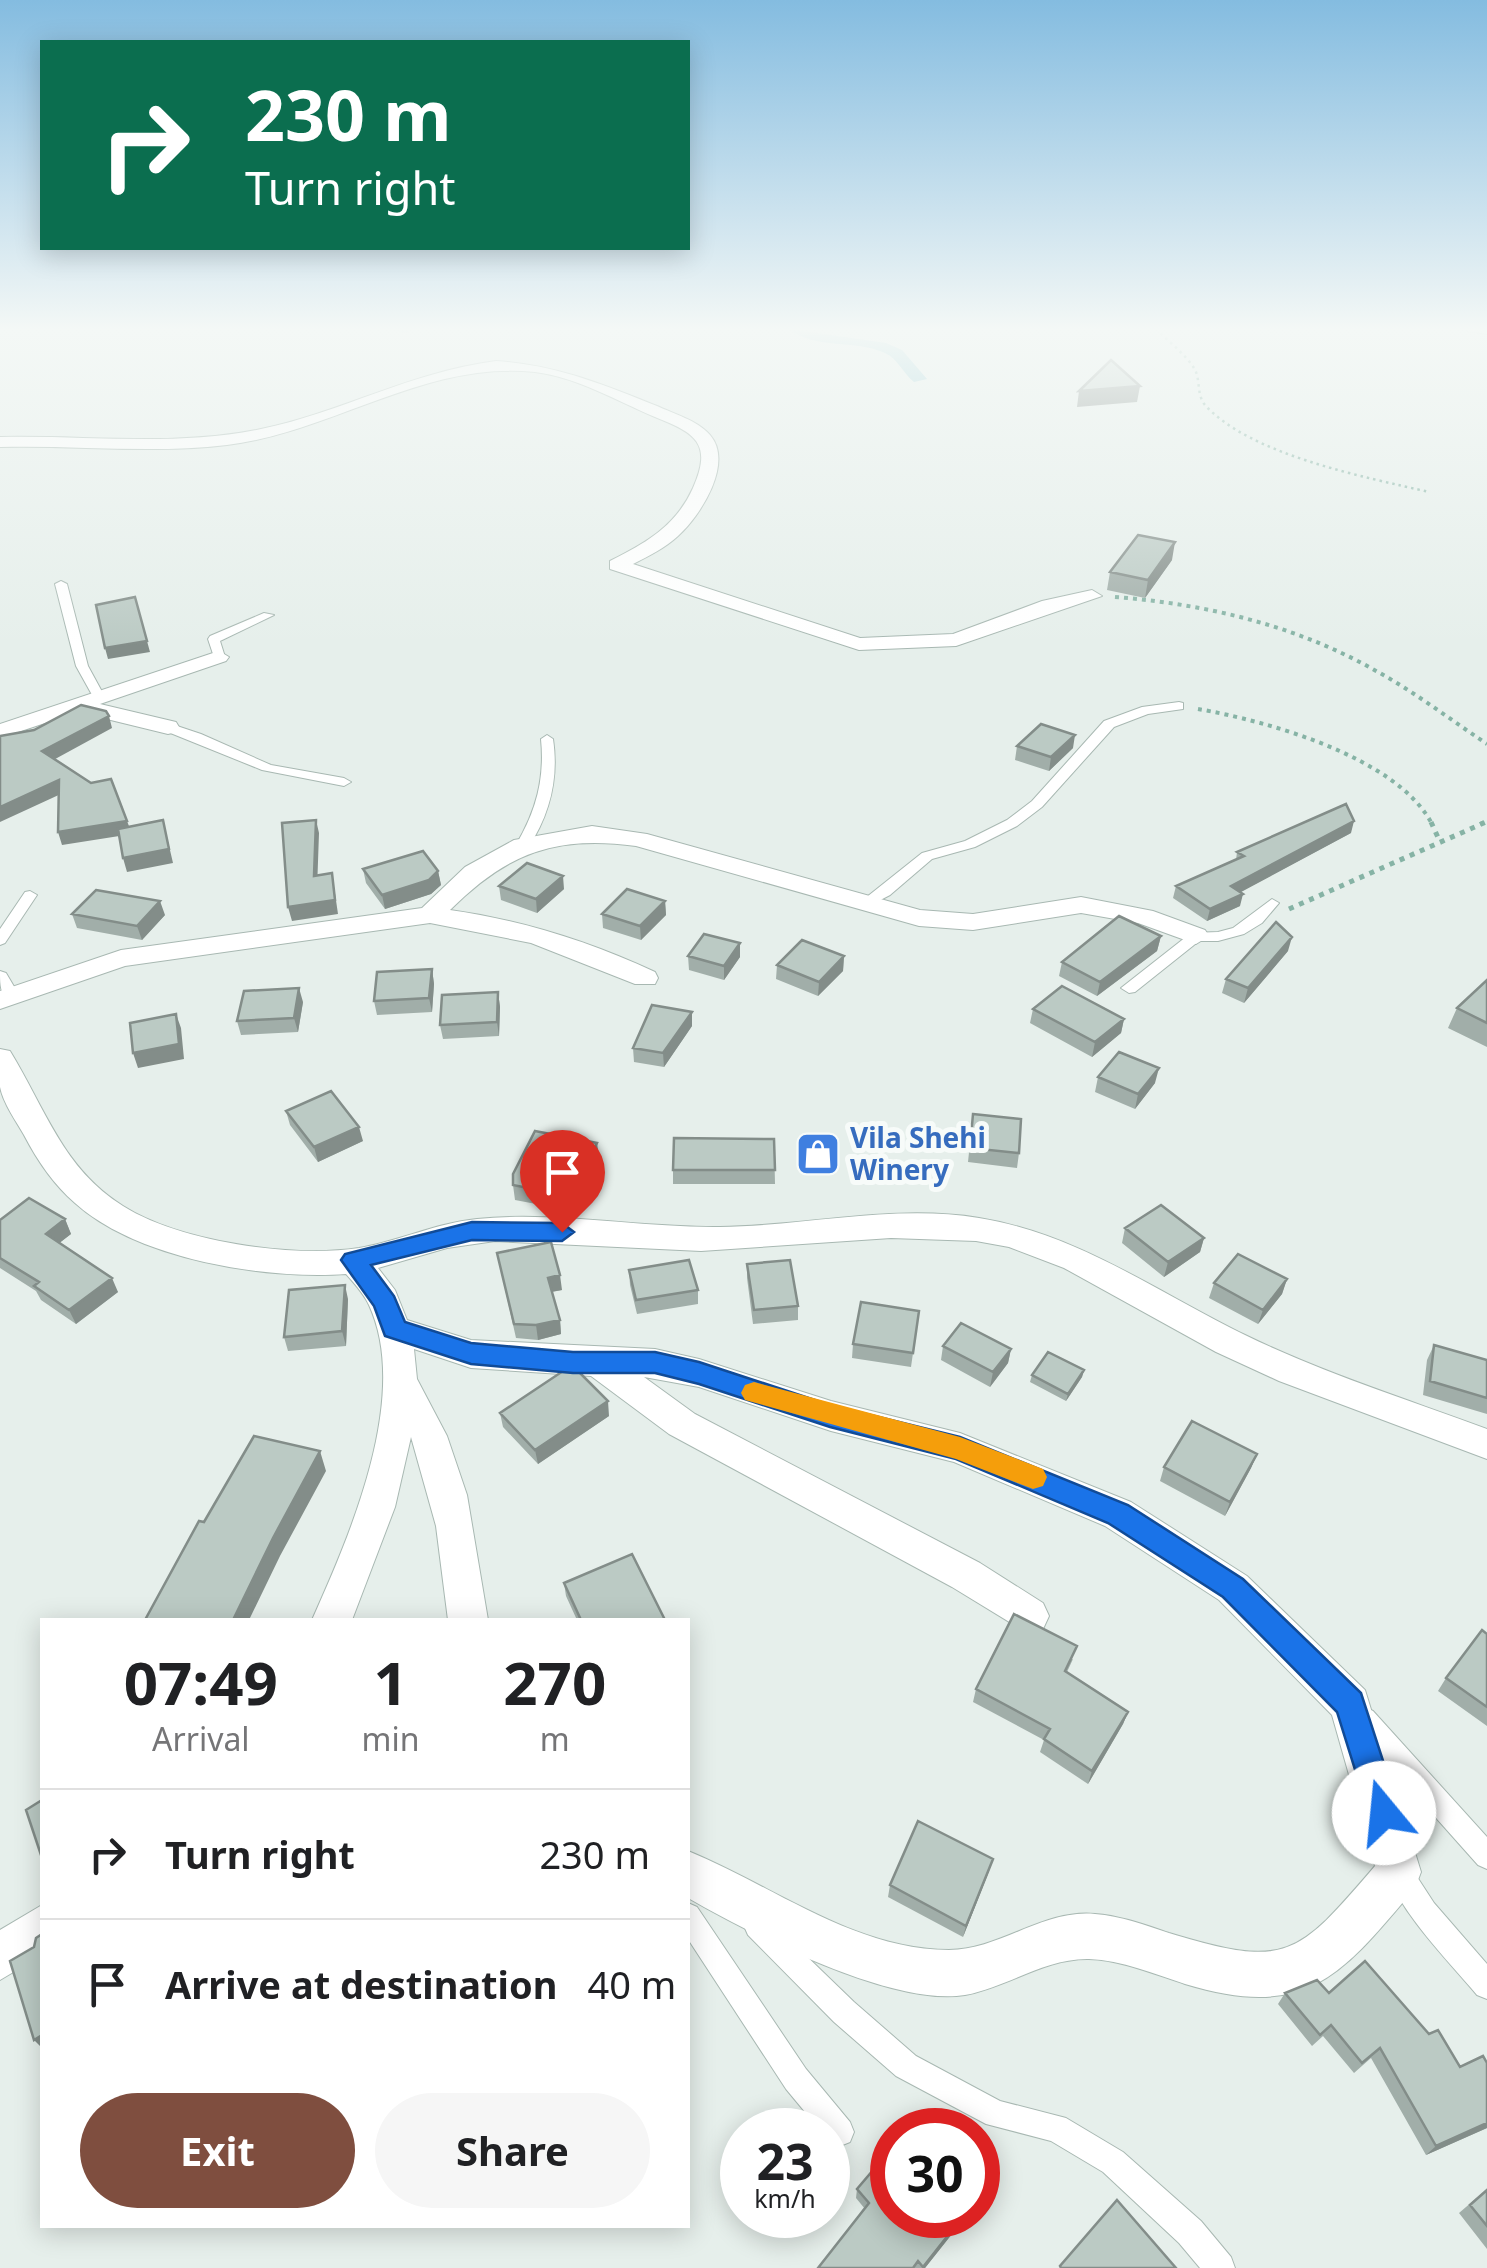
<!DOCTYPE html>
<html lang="en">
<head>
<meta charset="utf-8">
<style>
	body { margin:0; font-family:"Noto Sans",sans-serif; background:#f6f6f6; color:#202124; height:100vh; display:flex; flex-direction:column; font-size:38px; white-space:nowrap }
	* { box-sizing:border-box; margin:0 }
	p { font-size:32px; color:#757577 }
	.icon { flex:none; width:55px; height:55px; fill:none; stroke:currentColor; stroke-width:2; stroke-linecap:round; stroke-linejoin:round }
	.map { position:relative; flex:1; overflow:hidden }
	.sheet { position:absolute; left:40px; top:1618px; width:650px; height:610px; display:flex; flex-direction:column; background:#fff; border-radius:0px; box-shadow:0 5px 25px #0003 }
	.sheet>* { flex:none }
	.top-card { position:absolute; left:40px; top:40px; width:650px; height:210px; border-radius:0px; box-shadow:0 5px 25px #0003; background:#0b6e4f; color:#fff; overflow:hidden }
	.speed { position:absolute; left:720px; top:2108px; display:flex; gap:20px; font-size:50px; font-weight:700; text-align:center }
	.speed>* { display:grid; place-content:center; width:130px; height:130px; border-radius:50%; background:#fff; box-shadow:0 5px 25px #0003; line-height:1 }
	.speed small { font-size:25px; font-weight:400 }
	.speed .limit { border:15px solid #d22; background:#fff; color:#111 }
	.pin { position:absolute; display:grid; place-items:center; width:85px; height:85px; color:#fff; margin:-102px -42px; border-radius:50% 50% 50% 0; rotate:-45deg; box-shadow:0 0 10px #0007 }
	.pin .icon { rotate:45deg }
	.me { position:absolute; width:110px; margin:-55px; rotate:343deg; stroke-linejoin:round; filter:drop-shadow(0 0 8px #0008) }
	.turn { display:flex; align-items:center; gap:35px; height:210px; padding:0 40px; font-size:45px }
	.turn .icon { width:130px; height:130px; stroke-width:2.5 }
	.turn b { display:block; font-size:70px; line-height:85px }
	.eta { display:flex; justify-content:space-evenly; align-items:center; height:170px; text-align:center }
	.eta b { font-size:60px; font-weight:700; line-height:70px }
	.action { display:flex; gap:20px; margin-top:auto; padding:20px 40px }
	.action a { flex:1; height:115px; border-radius:60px; background:#7f4e3f; color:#fff; font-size:40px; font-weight:700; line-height:115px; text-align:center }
	.action a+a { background:#f6f6f6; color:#202124 }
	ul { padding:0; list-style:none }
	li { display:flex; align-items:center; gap:30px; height:130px; padding:0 40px; border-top:2px solid #e0e0e0 }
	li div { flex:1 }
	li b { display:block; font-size:38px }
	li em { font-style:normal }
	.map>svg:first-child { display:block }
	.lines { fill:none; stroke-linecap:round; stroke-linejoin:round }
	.canal { fill:#8ec9d4; fill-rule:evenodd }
	.lane-casing { stroke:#a8b8b2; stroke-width:2 }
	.street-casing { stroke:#a8b8b2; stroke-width:2 }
	.path-far2 { stroke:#86b3a5; stroke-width:2.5; stroke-dasharray:2.5 4; stroke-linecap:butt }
	.path-far1 { stroke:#86b3a5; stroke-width:4; stroke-dasharray:4 5; stroke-linecap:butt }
	.path { stroke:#86b3a5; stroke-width:5; stroke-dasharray:5 6; stroke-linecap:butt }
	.lane { fill:#fff; fill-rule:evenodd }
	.street { fill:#fff; fill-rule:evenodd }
	.wall { fill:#a1aea9 }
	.shaded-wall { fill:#838d89 }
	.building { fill:#bbcac4; stroke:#838d89; stroke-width:2.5 }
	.route { fill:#1a73e8; stroke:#114b97; stroke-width:2.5 }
	.slow { fill:#f59e0b }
	.labels { text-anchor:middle; stroke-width:10; stroke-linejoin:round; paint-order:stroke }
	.shop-label { font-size:28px; font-weight:bold; fill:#366cbe; stroke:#f7fbf9; text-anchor:start }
</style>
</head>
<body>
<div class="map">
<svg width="1487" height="2268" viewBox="0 0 1487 2268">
	<rect width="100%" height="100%" fill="#e6efeb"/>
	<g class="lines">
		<path class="canal" d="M385,329H414L407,333Z
			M789,329L886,343L902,350L927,379L914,382C903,373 898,359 885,353C855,339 816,350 789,329Z"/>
		<defs>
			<path id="lane" d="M1456,329L1487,330V334Z
				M61,581L67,584L88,666L106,699L104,702H96L76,666L55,584Z
				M264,613L274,615L220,641L225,657L215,660L208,639L210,636Z
				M1179,702L1183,703V709L1148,714L1114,727L1042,807L1017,826L975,847L932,859L890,895L865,908L858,904L922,853L965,841L1007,820L1032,801L1104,721L1142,707Z
				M168,723L201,734L271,765L344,778L351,782L344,786L262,770L163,730V724Z
				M547,735L553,739C559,779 550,814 528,848L523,849L516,845C536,811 545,779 541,739Z
				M30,891L37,895L5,943L0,945V929L25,892Z
				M1272,899L1279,903L1262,923L1244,934L1218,941H1199L1135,992L1129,993L1121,988L1191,933L1218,932L1233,928Z
				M0,971L6,973L19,995L17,999H5C0,989 0,982 0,971Z
				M1364,1707L1373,1711L1487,1837V1869L1478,1865L1355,1727L1352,1719L1355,1711Z
				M1399,1859L1408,1863L1434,1903L1487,1964V1999L1477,1995C1445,1957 1405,1918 1386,1872L1390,1863Z
				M688,1903L697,1907L806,2069L850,2122L854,2132L850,2142L840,2146L830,2142L828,2130H820L786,2089L688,1939Z
				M757,1913L766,1917L854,2002L916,2056L1000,2101L1066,2118L1123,2152L1201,2221L1231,2257L1235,2268H1200L1179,2243L1103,2172L1051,2141L986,2124L896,2076L834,2022L748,1935L744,1926L748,1917Z"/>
			<path id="street" d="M496,361C556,365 602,384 657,406C674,414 697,420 710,435C734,463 701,515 678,536C665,548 649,556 633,564L860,638L953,634L1042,601L1092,590L1102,596L956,646L859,650L610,569V561C646,543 676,526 693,488C713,443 695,433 655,417C617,401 577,377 535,372C426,360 333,432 227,445C152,454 75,445 0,447V437C86,435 176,447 261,429C343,412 410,372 496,361Z
				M219,651L229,657L226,661L100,704L176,722L179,727L176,732L168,734L78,712L0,738V724Z
				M592,826L647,834L920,910L973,914L1081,897L1153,911L1205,930L1209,936L1196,944L1138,923L1081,913L973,930L919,926L636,846C555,835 507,853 450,910C521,920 589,941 655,972L658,978L655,984H635L531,943L430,923L125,966L0,1009V991L121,950L422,908L465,867L514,840Z
				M0,1049L10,1051C45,1108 63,1169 123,1206C180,1242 293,1258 359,1248C399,1241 437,1223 477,1219C555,1211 641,1228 720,1227C806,1226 894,1204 979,1218C1078,1234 1157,1292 1245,1335C1323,1373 1406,1399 1487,1429V1459L1279,1381L1216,1352L1064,1268L1009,1247L976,1241L891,1238L701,1251L495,1241L447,1248L378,1268L395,1290L407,1320L471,1340L655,1349L699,1359L831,1401L960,1433L1131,1502L1247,1576L1365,1690L1421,1872L1415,1888C1341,1976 1307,2021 1185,1984C1154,1974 1122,1960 1089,1959C1045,1958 1008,1987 965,1995C892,2007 751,1934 688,1898V1851C772,1885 854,1950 949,1950C1000,1950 1043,1909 1095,1914C1121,1916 1145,1925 1169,1933C1287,1969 1297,1957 1375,1866L1332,1715L1219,1600L1105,1526L954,1462L831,1431L699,1387L644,1377L695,1414L980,1563L1043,1603L1049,1616L1043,1629L1029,1634L952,1587L669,1434L591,1376L471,1368L414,1349L417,1379L447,1436L467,1495L488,1620H448L436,1526L411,1437L395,1507L352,1620H312C350,1535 411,1396 369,1305C364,1294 354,1283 346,1274C265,1280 137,1259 75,1203C54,1185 37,1160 24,1135C16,1121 3,1103 0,1087C0,1075 0,1061 0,1049Z
				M42,1905V1955L0,1980V1930Z"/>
		</defs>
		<use href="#lane" class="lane-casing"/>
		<use href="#street" class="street-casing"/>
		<path class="path-far2" d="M1156,329C1168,341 1185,354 1194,368C1201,379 1196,394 1205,405C1250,455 1365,477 1429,492"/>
		<path class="path-far1" d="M1115,597C1207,604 1298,626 1378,672C1416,693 1451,720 1487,744
			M1198,709C1267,721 1397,757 1432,824
			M1480,824L1487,821"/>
		<path class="path" d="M1431,822L1440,842
			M1289,909L1486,822"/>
		<use href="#lane" class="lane"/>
		<use href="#street" class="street"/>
	</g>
	<path class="wall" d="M1172,560L1145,598L1107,590L1110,572Z
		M1017,746L1073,748L1049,771L1015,760Z
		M1351,833L1240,892V906L1207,921L1173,898L1176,886L1236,860L1237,852Z
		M363,869L438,871L441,885L431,894L385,909L366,883Z
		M499,886L564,889L537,913L501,900Z
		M665,901L666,915L641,940L603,928L602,914Z
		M72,914L165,915L142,940L77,928Z
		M1161,936L1157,951L1097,996L1059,976L1062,962Z
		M1288,951L1244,1003L1222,993L1226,979Z
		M688,956L740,957L724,980L689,970Z
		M844,956L843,971L818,996L776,979L777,965Z
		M432,969L434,984L432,1012L377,1015L374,1001Z
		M1487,980V1047L1448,1028L1457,1008Z
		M498,992L500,1007L499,1036L443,1039L440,1025Z
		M303,1002L298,1032L241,1035L237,1021Z
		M1033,1009L1124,1019L1121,1033L1092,1057L1030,1023Z
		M692,1012V1026L664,1067L634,1062L633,1048Z
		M1098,1077L1155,1083L1135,1109L1095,1092Z
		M286,1111L363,1141L318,1162L290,1125Z
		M973,1114L1019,1153L1017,1168L968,1162Z
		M774,1139L775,1184H673V1170Z
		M599,1157L573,1211L515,1200L513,1185Z
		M65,1219L71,1234L59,1243L118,1292L76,1324L41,1300L36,1291L0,1268V1220Z
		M1125,1228L1204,1238L1200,1252L1164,1277L1122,1243Z
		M497,1253L562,1290L552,1292L560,1320L561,1334L538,1340L516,1338Z
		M747,1264L798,1306V1320L753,1324L747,1278Z
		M629,1270L698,1290V1304L637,1314L630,1285Z
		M1287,1279L1282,1294L1258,1324L1209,1298L1214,1283Z
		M348,1299L346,1346L288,1351L284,1337Z
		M919,1311L911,1367L852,1358L853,1344Z
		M1434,1345L1487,1360V1414L1423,1395L1427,1360Z
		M943,1346L1011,1349L1008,1363L990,1387L941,1360Z
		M1084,1370L1082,1377L1066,1401L1030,1382L1032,1375Z
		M500,1413L609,1416L538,1464L503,1427Z
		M1257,1454L1251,1468L1225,1516L1160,1481L1164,1467Z
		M564,1583L665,1620H577L566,1596Z
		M1487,1634V1726L1438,1691L1446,1678Z
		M1073,1659L1067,1672L1128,1712L1123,1724L1088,1784L1040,1752L1044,1740L973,1702L976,1689Z
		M989,1871L963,1937L888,1897L890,1885Z
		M1285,1993H1329L1429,2034L1460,2067L1487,2063V2128L1426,2155L1371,2058L1354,2073L1323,2036L1312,2046L1278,2004Z
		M857,2189L967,2215L925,2268H818L865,2209L856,2198Z
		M1487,2189V2249L1459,2213Z"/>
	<path class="shaded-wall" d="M1140,386L1137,402L1077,407L1079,391Z
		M1175,542L1172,560L1145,598L1148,580Z
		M138,608L150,652L108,659L105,648Z
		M109,716L112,728L46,764L42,751Z
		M1075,735L1073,748L1049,771L1051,757Z
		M59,780L63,793L0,822V807Z
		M163,820L173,863L127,872L123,858Z
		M316,820L319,833L317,890L314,876Z
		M127,821L132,834L62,845L58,832Z
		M1354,821L1351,833L1228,899L1231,886Z
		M438,871L441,885L431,894L385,909L382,895Z
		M332,873L338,914L292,921L288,907Z
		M563,876L564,889L537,913L536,899Z
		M1243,894L1240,906L1207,921L1210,909Z
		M160,901L165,915L142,940L137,926Z
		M665,901L666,915L641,940L640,926Z
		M1161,936L1157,951L1097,996L1100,982Z
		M1292,937L1288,951L1244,1003L1248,988Z
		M740,943V957L724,980V966Z
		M844,956L843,971L818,996L819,982Z
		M432,969L434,984L432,1012L429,998Z
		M299,988L303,1002L298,1032L294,1018Z
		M498,992L500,1007L499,1036L497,1022Z
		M692,1012V1026L664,1067L663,1053Z
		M176,1014L181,1028L184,1059L138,1068L133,1053Z
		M1124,1019L1121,1033L1092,1057L1095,1042Z
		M1159,1068L1155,1083L1135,1109L1138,1094Z
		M359,1127L363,1141L318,1162L314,1147Z
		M597,1143L599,1157L573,1211L572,1197Z
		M65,1219L71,1234L53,1248L46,1234Z
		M1204,1238L1200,1252L1164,1277L1168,1262Z
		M560,1275L562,1290L550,1292L548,1278Z
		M112,1278L118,1292L76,1324L69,1310Z
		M1287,1279L1282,1294L1258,1324L1263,1310Z
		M345,1285L348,1299L346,1346L342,1331Z
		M560,1320L561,1334L538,1340L536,1325Z
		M1011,1349L1008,1363L990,1387L993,1372Z
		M1084,1370L1082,1377L1066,1401L1068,1394Z
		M608,1401L609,1416L538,1464L535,1450Z
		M320,1451L326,1471L280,1556L249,1620H233L273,1538Z
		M1257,1454L1251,1468L1225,1516L1230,1502Z
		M1128,1712L1123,1724L1088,1784L1092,1771Z
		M993,1859L989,1871L963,1937L966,1926Z
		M42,2035V2048L34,2040Z
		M1487,2123V2128L1426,2155L1436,2146Z
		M964,2215H967L925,2268H922Z"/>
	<path class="building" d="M1111,360L1140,386L1079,391Z
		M1138,535L1175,542L1148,580L1110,572Z
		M135,597L147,641L105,648L96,605Z
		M81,705L106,711L109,716L42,751L91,783L111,779L127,821L58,832L59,780L0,807V736L34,730Z
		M1041,724L1075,735L1051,757L1017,746Z
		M1346,804L1354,821L1231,886L1243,894L1210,909L1176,886L1244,856L1237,852Z
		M163,820L169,849L123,858L118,829Z
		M316,820L314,876L332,873L335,900L288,907L282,823Z
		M423,851L438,871L429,880L382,895L363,869Z
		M527,863L563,876L536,899L499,886Z
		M627,889L665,901L640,926L602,914Z
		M96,890L160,901L137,926L72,914Z
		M1119,916L1161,936L1100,982L1062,962Z
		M1276,922L1292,937L1248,988L1226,979Z
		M704,934L740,943L724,966L688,956Z
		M802,940L844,956L819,982L777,965Z
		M432,969L429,998L374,1001L377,972Z
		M1487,980V1023L1457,1008Z
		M1062,986L1124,1019L1095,1042L1033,1009Z
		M299,988L294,1018L237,1021L244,991Z
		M498,992L497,1022L440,1025L442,995Z
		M652,1005L692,1012L663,1053L633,1048Z
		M176,1014L179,1044L133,1053L130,1023Z
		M1119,1052L1159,1068L1138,1094L1098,1077Z
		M331,1091L359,1127L314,1147L286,1111Z
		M973,1114L1021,1119L1019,1153L970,1148Z
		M535,1131L597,1143L572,1197L513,1185V1174Z
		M674,1138L774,1139L775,1170H673Z
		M29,1198L65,1219L46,1234L112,1278L69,1310L34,1286L39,1282L0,1258V1220Z
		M1161,1205L1204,1238L1168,1262L1125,1228Z
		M551,1242L560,1275L548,1278L560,1320L536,1325L514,1324L497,1253Z
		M1238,1254L1287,1279L1263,1310L1214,1283Z
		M689,1260L698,1290L636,1300L629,1270Z
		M790,1260L798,1306L754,1310L747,1264Z
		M345,1285L342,1331L284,1337L289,1290Z
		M861,1302L919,1311L913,1353L853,1344Z
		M961,1323L1011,1349L993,1372L943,1346Z
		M1434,1345L1487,1360V1398L1430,1381Z
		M1048,1352L1084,1370L1068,1394L1032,1375Z
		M572,1365L608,1401L535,1450L500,1413Z
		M1192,1421L1257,1454L1230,1502L1164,1467Z
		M254,1436L320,1451L273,1538L233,1620H145L199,1521L204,1522Z
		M632,1554L665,1620H581L564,1583Z
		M1014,1614L1077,1646L1065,1671L1128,1712L1092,1771L1044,1739L1050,1729L976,1689Z
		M1482,1630L1487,1634V1707L1446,1678Z
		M42,1800V1858L26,1810Z
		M918,1821L993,1859L966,1926L890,1885Z
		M42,1934V2035L34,2040L10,1961L34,1947L36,1938Z
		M1365,1961L1429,2034L1438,2030L1460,2067L1483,2056L1487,2063V2123L1436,2146L1380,2048L1362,2063L1331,2025L1320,2035L1285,1993L1317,1980L1329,1993Z
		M924,2111L941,2130H908Z
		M892,2148V2215H964L923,2267L918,2261L913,2268H818L869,2203L857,2189Z
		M978,2170L989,2183L978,2198Z
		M1487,2190V2226L1470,2205Z
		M1117,2200L1176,2268H1061L1060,2266Z"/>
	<linearGradient id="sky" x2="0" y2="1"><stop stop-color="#84bce0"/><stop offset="0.51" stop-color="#f4f8f6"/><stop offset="1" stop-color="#f4f8f6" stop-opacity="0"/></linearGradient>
	<rect width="1487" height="646" fill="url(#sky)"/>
	<path class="route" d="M472,1222L562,1223L574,1232L562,1241L472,1240L371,1265L394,1296L405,1322L471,1343L573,1352H655L699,1362L830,1405L960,1437L1128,1505L1243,1579L1361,1693L1400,1813L1395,1824L1384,1829L1372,1824L1337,1712L1223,1597L1108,1523L956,1459L830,1427L699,1384L655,1373H573L471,1364L385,1336L374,1306L341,1260L345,1254Z"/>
	<path class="slow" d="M754,1382L960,1437L1043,1469L1047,1477L1043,1486L1033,1489L956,1459L745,1400L741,1393L745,1385Z"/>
	<defs>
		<symbol id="shop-square" viewBox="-11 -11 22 22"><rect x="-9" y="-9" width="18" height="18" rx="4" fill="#3f7fe0" stroke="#f7fbf9"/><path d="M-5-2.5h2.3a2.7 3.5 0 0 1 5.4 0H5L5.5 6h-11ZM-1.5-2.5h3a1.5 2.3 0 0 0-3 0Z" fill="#fff"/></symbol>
	</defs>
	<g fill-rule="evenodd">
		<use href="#shop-square" x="793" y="1129" width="50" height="50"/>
	</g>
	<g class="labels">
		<g class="shop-label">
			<text x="850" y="1148">Vila Shehi<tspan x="850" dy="32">Winery</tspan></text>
		</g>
	</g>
</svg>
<div class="speed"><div>23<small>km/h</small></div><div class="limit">30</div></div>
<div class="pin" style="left:562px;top:1232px;background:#d93025"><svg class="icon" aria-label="arrive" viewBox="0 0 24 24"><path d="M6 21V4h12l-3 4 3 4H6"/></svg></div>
<svg class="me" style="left:1384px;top:1813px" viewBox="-20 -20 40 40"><circle r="19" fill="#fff"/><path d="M0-13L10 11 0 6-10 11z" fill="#1a73e8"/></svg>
<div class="top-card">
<div class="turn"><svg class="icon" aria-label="right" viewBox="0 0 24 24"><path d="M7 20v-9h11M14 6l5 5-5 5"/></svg><div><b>230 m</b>Turn right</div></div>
</div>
<section class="sheet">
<div class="eta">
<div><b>07:49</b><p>Arrival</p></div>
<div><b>1</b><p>min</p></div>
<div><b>270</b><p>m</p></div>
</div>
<ul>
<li><svg class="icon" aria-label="right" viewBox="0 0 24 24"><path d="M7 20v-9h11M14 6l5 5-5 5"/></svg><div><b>Turn right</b></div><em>230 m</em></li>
<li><svg class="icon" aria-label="arrive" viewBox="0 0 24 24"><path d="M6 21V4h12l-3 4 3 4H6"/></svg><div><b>Arrive at destination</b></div><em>40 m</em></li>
</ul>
<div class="action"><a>Exit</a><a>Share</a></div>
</section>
</div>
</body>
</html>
